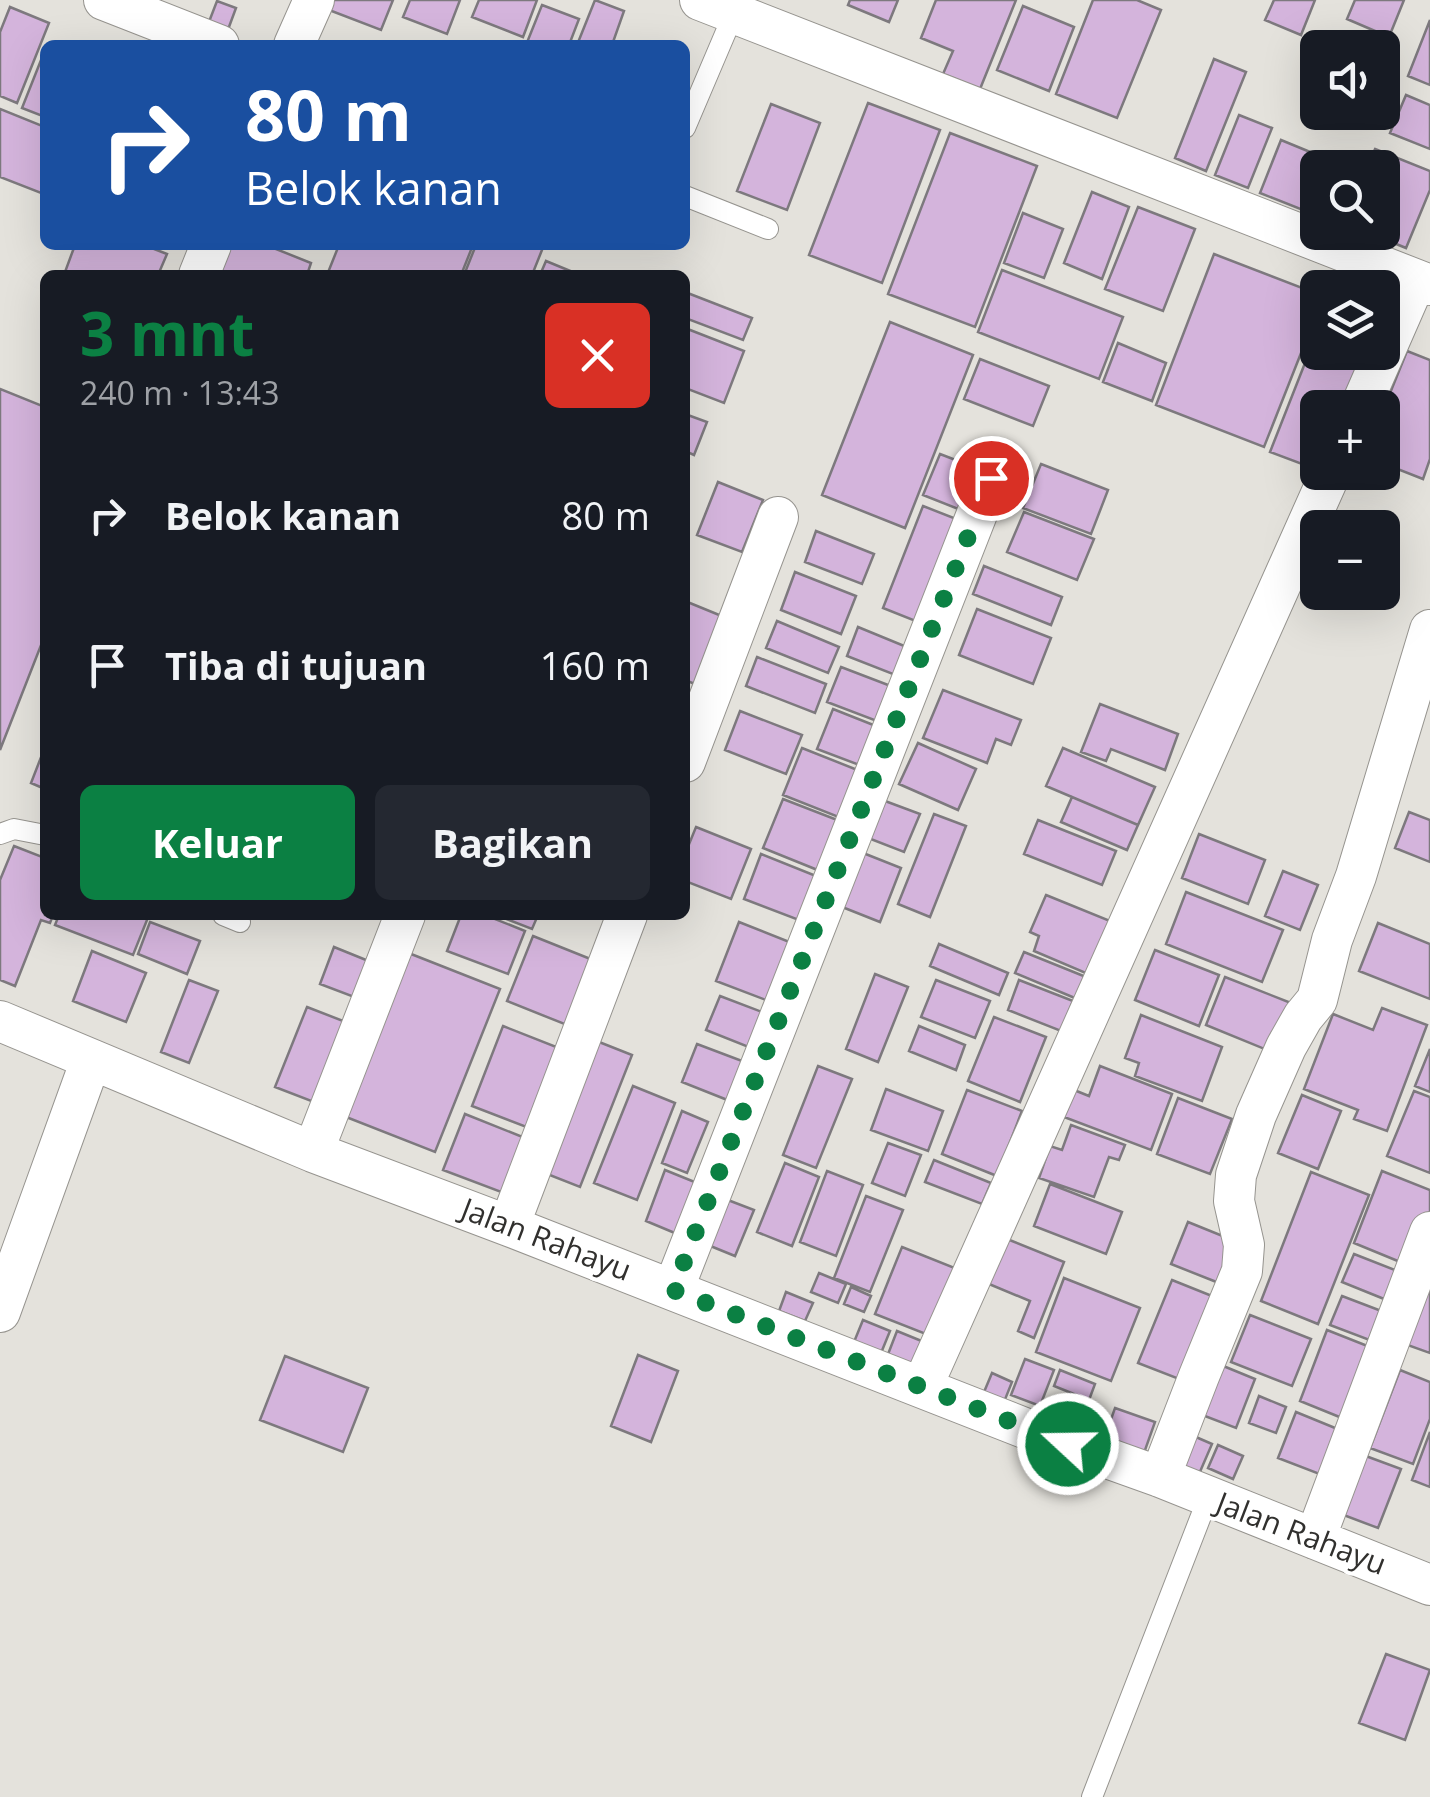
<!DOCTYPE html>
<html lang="id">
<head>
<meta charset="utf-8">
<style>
	body { margin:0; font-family:"Open Sans",sans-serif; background:#242831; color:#f1f3f6; height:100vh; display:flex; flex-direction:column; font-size:38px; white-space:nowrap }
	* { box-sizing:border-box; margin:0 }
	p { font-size:32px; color:#9ea1a6 }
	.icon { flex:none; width:55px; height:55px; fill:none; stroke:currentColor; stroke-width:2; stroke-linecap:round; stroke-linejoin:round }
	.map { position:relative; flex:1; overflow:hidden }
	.side { position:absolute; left:40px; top:270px; width:650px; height:650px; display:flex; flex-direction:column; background:#171b24; border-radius:15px; box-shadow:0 10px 40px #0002 }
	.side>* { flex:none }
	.banner { position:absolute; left:40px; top:40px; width:650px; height:210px; border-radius:15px; box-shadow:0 10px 40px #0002; background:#1a4fa0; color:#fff; overflow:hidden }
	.controls { position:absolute; left:1300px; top:30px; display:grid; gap:20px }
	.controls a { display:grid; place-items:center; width:100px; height:100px; border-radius:15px; background:#171b24; box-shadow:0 10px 40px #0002; font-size:50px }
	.pin { position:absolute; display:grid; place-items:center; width:85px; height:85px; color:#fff; margin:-42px; border:5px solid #fff; border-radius:50%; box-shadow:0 2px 10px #0007 }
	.me { position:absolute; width:110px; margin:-55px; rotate:291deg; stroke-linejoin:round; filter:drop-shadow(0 0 8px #0008) }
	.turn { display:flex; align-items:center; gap:35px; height:210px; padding:0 40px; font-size:45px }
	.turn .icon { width:130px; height:130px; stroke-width:2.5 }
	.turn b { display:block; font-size:70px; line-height:85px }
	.round { display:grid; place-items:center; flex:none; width:105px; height:105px; border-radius:15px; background:#242831 }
	.summary { display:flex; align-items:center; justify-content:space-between; height:170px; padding:0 40px }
	h1 { font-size:60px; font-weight:700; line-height:75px; color:#0b8043 }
	.cta { display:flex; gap:20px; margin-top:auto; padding:20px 40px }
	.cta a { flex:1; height:115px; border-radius:15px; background:#0b8043; color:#fff; font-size:40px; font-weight:700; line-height:115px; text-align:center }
	.cta a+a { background:#242831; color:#f1f3f6 }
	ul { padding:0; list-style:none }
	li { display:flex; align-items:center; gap:30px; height:150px; padding:0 40px }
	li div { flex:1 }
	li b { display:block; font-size:38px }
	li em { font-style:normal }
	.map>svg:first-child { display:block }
	.building { fill:#d4b4dc; stroke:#7d797e; stroke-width:2.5 }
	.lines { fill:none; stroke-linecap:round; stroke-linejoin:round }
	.service-casing { stroke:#96948f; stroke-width:22 }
	.minor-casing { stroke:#96948f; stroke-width:42 }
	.service { stroke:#fff; stroke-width:20 }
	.minor { stroke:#fff; stroke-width:40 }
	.route { stroke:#0b8043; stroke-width:18; stroke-dasharray:0 32.4 }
	.labels { text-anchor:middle; stroke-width:8; stroke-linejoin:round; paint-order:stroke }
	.street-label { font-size:30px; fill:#31302e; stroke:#fff }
</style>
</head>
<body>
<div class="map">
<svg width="1430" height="1797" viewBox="0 0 1430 1797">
	<rect width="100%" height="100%" fill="#e4e2dc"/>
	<path class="building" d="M333,0H393L381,30L329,10Z
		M410,0H460L447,34L403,17Z
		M479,0H537L523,37L472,17Z
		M595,0L624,11L612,45H577Z
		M850,0H898L889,22L848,5Z
		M936,0H1016L980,89L943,74L953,51L921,38Z
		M1093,0H1137L1161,10L1117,118L1056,94Z
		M1274,0H1315L1301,35L1265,20Z
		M1355,0H1404L1389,37L1347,19Z
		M217,1L236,8L226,35L207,27Z
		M542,5L579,19L569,45H526Z
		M1023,6L1074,27L1049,91L997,70Z
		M10,7L49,23L17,103L0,96V32Z
		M1430,20V85L1408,76Z
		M45,50V117L22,108Z
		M1214,59L1246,72L1206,171L1175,158Z
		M1406,95L1430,105V149L1390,133Z
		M868,103L940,130L882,283L809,255Z
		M771,104L820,123L787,210L737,191Z
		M0,109L45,127V184L41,193L0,177Z
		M1239,115L1272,128L1248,188L1215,175Z
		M950,133L1037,166L975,327L888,294Z
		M1281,140L1349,168H1318V216L1260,193Z
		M1375,149L1430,171V190L1406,248L1367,232H1382V168H1367Z
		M1092,192L1129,207L1102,279L1064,263Z
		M1138,207L1195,229L1163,311L1105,289Z
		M1023,213L1063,229L1044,278L1004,263Z
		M75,245H144L167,254L158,275H72L65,272Z
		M220,245H266L311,263L307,275H228L211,268Z
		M339,245H473L461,275H327Z
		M476,245H544L532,275H464Z
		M1214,254L1318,294V310L1264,447L1156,405Z
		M546,261L580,275H540Z
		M1002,270L1123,317L1099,379L978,332Z
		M685,292L752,318L743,340L685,318Z
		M890,322L973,355L905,528L822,495Z
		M685,328L744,351L724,403L685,388Z
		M1318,330V352H1376L1353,408H1318V470L1270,452Z
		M1118,343L1166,363L1152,401L1103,382Z
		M1407,351L1430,360V459L1423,479L1382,463V413Z
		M980,359L1049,386L1033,426L964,399Z
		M0,389L45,407V635L0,750Z
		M685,414L707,422L694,455L685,451Z
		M940,454L987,472L971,514L923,495Z
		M1041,464L1108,490L1091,534L1023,508Z
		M718,482L763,500L742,552L697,535Z
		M923,506L969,524L928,626L883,608Z
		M1024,512L1094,539L1077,580L1007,552Z
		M816,531L874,554L862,584L805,562Z
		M984,566L1062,597L1051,625L973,594Z
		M795,572L856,596L841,634L781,610Z
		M685,601L729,619L702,687L685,680Z
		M977,609L1051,638L1033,684L959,655Z
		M777,621L839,647L828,673L766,648Z
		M858,627L914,650L903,678L847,656Z
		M757,657L826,684L815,713L746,686Z
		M841,667L896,688L882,723L827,702Z
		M943,690L1021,720L1011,745L996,739L987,763L923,738Z
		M1100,704L1178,734L1165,770L1111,749L1106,761L1081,752Z
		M833,709L886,730L870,769L817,749Z
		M740,711L802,735L786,774L725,750Z
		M918,743L976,769L958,810L899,784Z
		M45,747V789L31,783Z
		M802,748L865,773L846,820L783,795Z
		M1063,748L1155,787L1138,825L1046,786Z
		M1072,797L1138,825L1127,850L1061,822Z
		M877,798L920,814L904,852L863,836Z
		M783,799L845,823L825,873L763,848Z
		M1409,812L1430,820V862L1395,848Z
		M934,814L966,826L930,917L898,904Z
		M1038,820L1116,851L1102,885L1024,854Z
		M696,827L751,849L731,899L685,881V854Z
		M1199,834L1265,860L1248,904L1182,878Z
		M14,846L45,858V915H53L50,923L41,920L15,986L0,980V880Z
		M853,849L901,868L880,922L832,903Z
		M761,854L821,878L804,922L744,899Z
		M1283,871L1318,885L1300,930L1265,916Z
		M1186,892L1283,930L1262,982L1166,944Z
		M1046,895L1120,925L1088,974L1034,951L1039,936L1030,932Z
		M59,915H149L133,955L55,925Z
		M461,915H485L525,931L508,974L447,951Z
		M496,915H538L532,929Z
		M150,922L200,941L187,974L138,954Z
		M739,922L802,947L779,1005L716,981Z
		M1378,923L1430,944V999L1359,971Z
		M533,936L603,964L577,1029L507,1001Z
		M939,944L1008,973L999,995L930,966Z
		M334,947L376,964L362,1000L320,984Z
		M1155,950L1219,975L1199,1026L1135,1000Z
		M92,951L146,973L126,1022L73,1001Z
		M406,952L500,989L435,1152L341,1115Z
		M1024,952L1091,979L1082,1001L1015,973Z
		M875,974L908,987L878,1062L846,1049Z
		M1225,977L1291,1003L1272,1052L1206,1025Z
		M189,980L218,991L189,1063L161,1052Z
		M936,980L990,1001L975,1038L921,1017Z
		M1019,980L1073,1001L1061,1031L1008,1010Z
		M720,996L770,1015L756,1050L706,1030Z
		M307,1007L356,1026L319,1104L275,1087Z
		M1382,1008L1427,1025L1387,1131L1354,1119L1358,1110L1304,1089L1333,1014L1373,1030Z
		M1141,1015L1222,1047L1202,1101L1135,1076L1139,1063L1125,1058Z
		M994,1017L1046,1037L1020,1102L968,1081Z
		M503,1026L574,1054L542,1133L472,1106Z
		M919,1026L965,1045L956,1070L909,1051Z
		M589,1038L632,1055L580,1187L537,1170Z
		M697,1044L750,1064L735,1103L682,1082Z
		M1430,1049V1092L1415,1086Z
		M818,1066L852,1079L816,1168L783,1155Z
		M1100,1066L1172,1094L1151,1150L1064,1117L1074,1090L1089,1096Z
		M633,1086L675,1103L637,1200L594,1183Z
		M886,1089L943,1111L928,1151L871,1130Z
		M967,1090L1022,1111L997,1176L942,1154Z
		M1414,1091L1430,1097V1173L1387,1156Z
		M1302,1095L1341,1111L1318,1169L1278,1153Z
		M1178,1098L1232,1119L1210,1174L1157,1154Z
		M682,1111L708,1122L687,1173L662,1163Z
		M465,1114L530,1140L509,1195L443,1170Z
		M1071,1125L1125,1145L1119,1160L1109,1157L1094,1197L1039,1178L1050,1146L1062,1150Z
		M888,1143L921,1155L905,1196L872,1183Z
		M934,1160L991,1183L982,1204L925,1182Z
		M785,1163L819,1177L792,1246L757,1232Z
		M665,1170L702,1185L682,1236L646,1221Z
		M827,1171L863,1185L836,1256L800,1242Z
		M1382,1171L1430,1190V1214L1410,1266L1354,1243Z
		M1311,1172L1369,1195L1318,1324L1261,1301Z
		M1050,1184L1122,1212L1106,1254L1034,1226Z
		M866,1196L903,1210L870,1292L834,1278Z
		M720,1197L754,1210L735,1256L703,1243Z
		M1188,1222L1235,1241L1219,1283L1171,1264Z
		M1007,1239L1064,1262L1034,1338L1018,1331L1030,1301L989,1284Z
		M902,1247L967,1273L941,1340L875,1314Z
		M1354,1254L1405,1274L1394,1303L1342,1282Z
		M819,1273L846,1284L838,1303L811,1292Z
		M1064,1278L1140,1308L1111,1381L1036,1352Z
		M1172,1280L1212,1296L1179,1379L1138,1363Z
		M851,1287L871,1296L864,1312L844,1304Z
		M1424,1287L1430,1289V1353L1402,1343Z
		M786,1292L813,1303L805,1321L779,1311Z
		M1342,1296L1384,1312L1372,1341L1330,1325Z
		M1250,1315L1311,1339L1292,1386L1231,1362Z
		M863,1320L890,1331L881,1353L854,1342Z
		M1327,1330L1370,1347L1342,1418L1300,1401Z
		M897,1331L924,1342L911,1372L885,1362Z
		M638,1355L678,1371L651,1442L611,1426Z
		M285,1356L368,1388L343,1452L260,1420Z
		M1025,1359L1054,1370L1040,1406L1011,1395Z
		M1216,1363L1255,1379L1236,1428L1197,1413Z
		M1060,1370L1095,1384L1089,1400L1054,1386Z
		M1400,1370L1430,1382V1419L1413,1464L1370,1448Z
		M992,1373L1012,1382L1000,1412L979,1404Z
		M1259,1396L1286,1407L1276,1433L1249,1423Z
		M1115,1408L1155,1422L1144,1453L1104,1439Z
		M1296,1412L1340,1430L1322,1475L1278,1458Z
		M1430,1432V1487L1412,1480Z
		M1189,1434L1212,1444L1199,1474L1176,1464Z
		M1218,1445L1243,1456L1233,1479L1208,1468Z
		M1355,1452L1401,1469L1378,1528L1333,1511Z
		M1386,1654L1430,1670L1405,1740L1359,1723Z"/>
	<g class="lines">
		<defs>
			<path id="service" d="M685,128L734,13
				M685,196L768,229
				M0,834L14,829L45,835
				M223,915L240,922
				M1092,1797L1208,1498"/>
			<path id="minor" d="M104,0L219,45
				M700,0L1430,285
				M294,45L314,0
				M199,275L211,245
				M1360,408L1416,280
				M685,762L778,517
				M0,1021L313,1152L509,1226L1037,1433L1160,1477L1430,1585
				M313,1152L405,915
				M509,1226L627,915
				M673,1290L991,478
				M0,1312L91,1060
				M922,1387L1331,472
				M1160,1477L1199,1376L1242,1271L1244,1245L1234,1201L1236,1175L1256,1115L1286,1047L1303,1017L1317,1000L1332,940L1356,876L1430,630
				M1315,1539L1430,1232"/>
		</defs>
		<use href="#service" class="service-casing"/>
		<use href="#minor" class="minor-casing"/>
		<use href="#service" class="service"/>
		<use href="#minor" class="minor"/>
	</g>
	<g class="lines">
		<path class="route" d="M991,478L673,1290L1068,1444"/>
	</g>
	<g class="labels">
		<g class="street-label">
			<text transform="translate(546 1240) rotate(21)" y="10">Jalan Rahayu</text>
			<text transform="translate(1301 1534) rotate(21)" y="10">Jalan Rahayu</text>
		</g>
	</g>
</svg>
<div class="controls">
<a><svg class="icon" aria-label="sound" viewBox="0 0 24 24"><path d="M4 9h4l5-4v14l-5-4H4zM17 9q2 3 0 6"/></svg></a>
<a><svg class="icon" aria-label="search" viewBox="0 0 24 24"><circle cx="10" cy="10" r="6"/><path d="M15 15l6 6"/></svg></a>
<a><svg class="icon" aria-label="layers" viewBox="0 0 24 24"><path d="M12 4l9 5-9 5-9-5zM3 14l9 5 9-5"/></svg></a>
<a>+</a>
<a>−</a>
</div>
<div class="pin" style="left:991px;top:478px;background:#d93025"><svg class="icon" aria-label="arrive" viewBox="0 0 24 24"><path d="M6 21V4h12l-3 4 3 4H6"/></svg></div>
<svg class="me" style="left:1068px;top:1444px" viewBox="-20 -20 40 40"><circle r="17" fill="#0b8043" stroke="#fff" stroke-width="3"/><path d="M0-11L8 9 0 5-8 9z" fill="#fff"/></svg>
<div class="banner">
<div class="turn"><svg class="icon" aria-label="right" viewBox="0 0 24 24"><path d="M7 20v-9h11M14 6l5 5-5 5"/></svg><div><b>80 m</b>Belok kanan</div></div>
</div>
<section class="side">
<div class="summary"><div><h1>3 mnt</h1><p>240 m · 13:43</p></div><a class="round" style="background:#d93025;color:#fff"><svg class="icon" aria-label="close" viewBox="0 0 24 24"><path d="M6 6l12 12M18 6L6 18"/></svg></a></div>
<ul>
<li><svg class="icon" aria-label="right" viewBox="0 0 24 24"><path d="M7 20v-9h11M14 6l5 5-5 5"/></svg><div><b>Belok kanan</b></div><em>80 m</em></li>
<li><svg class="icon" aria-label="arrive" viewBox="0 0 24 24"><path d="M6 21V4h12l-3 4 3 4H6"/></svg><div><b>Tiba di tujuan</b></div><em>160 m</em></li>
</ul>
<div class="cta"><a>Keluar</a><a>Bagikan</a></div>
</section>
</div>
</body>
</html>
